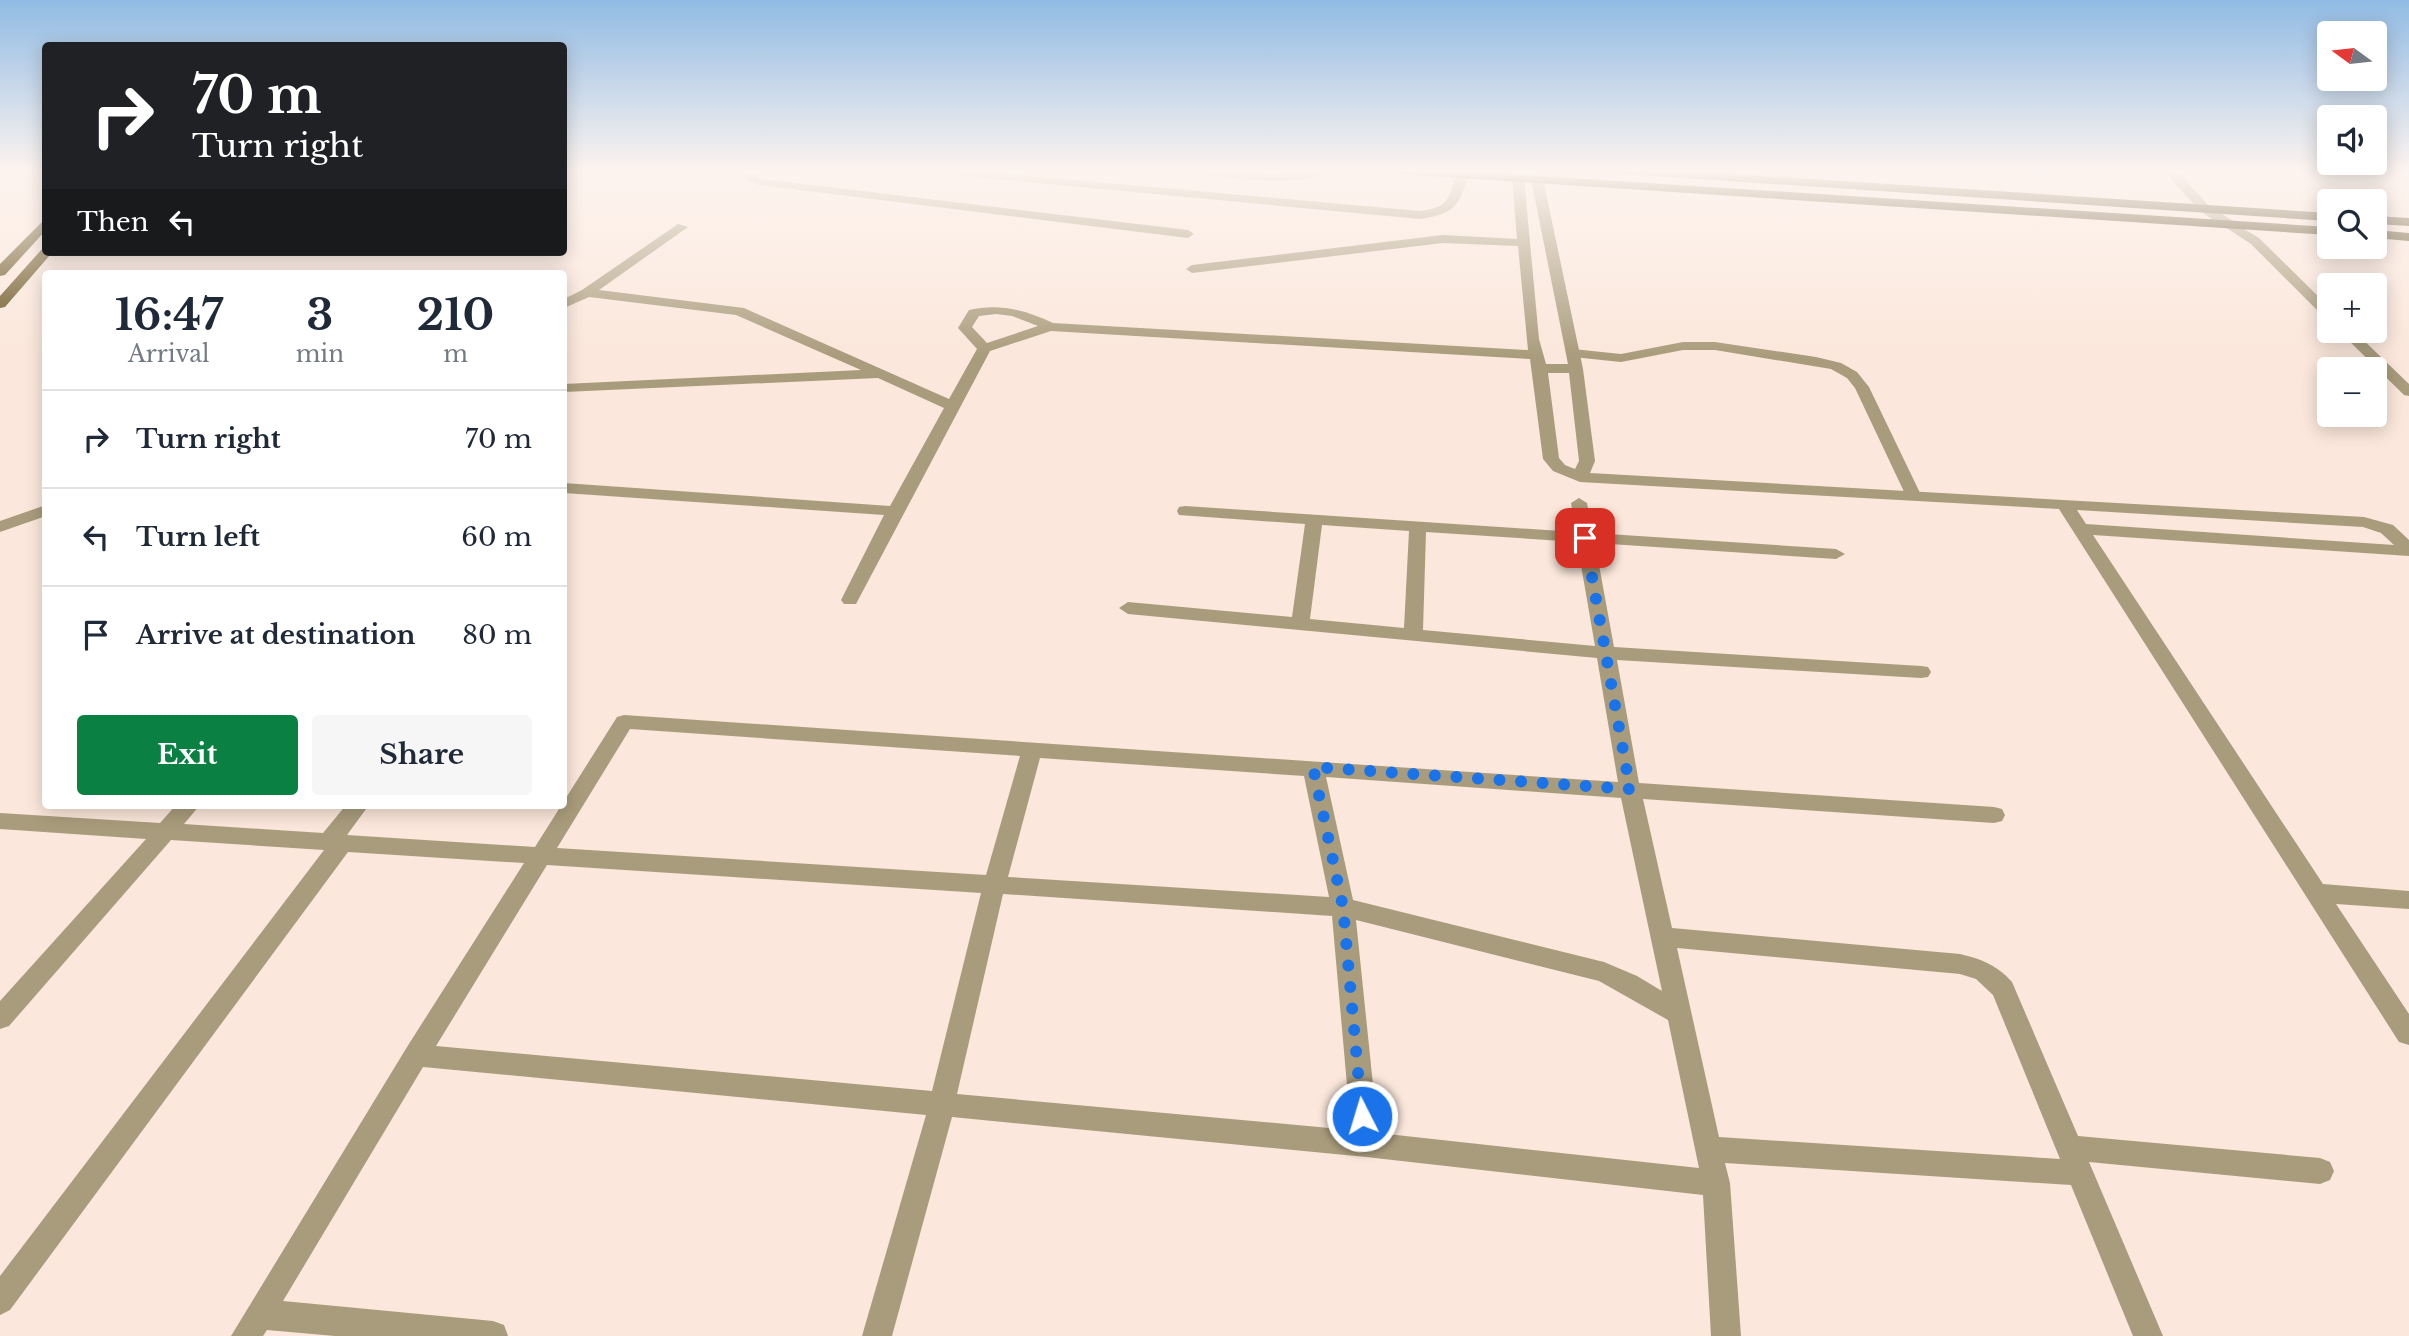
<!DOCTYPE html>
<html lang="en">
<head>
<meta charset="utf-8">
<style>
	body { margin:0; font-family:"Libre Baskerville",serif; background:#f6f6f7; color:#1f2937; height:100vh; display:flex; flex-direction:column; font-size:26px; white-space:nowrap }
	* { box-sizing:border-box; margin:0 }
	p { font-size:23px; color:#747a83 }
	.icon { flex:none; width:38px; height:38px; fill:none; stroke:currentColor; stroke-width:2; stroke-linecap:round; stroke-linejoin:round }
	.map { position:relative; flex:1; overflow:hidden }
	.details { position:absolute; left:42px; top:270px; width:525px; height:539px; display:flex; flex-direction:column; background:#fff; border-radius:7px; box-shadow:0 4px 18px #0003 }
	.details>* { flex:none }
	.hud { position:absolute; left:42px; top:42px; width:525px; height:214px; border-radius:7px; box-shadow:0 4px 18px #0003; background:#202124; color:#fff; overflow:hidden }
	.needle { width:46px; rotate:285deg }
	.controls { position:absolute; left:2317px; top:21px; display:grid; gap:14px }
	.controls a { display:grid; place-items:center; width:70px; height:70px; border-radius:7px; background:#fff; box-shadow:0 4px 18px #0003; font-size:35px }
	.pin { position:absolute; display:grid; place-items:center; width:60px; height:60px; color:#fff; margin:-30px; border-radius:14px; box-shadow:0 4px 10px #0006 }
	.me { position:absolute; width:77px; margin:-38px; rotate:355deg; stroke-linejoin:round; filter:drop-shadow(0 0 5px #0008) }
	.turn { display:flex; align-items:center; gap:24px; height:147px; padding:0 35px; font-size:32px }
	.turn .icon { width:91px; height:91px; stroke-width:2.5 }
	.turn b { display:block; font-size:49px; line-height:60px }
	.then { display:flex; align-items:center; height:66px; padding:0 35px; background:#0003; gap:14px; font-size:26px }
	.eta { display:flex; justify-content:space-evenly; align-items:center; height:119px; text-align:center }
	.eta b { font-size:42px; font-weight:800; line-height:49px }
	.cta { display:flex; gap:14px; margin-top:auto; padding:14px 35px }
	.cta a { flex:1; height:80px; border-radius:7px; background:#0b8043; color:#fff; font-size:28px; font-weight:800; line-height:80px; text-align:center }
	.cta a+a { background:#f6f6f7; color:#1f2937 }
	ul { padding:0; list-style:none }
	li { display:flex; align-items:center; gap:21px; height:98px; padding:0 35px; border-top:2px solid #e0e1e3 }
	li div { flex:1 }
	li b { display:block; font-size:26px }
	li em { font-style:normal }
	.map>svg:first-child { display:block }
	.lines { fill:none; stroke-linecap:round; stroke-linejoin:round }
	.service { fill:#a99c7c; fill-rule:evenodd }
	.minor { fill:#a99c7c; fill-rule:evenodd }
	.tertiary { fill:#a99c7c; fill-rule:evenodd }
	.trunk { fill:#634e18; fill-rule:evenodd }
	.motorway { fill:#54441b; fill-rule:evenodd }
	.route { stroke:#1a73e8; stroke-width:12; stroke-dasharray:0 21.6 }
</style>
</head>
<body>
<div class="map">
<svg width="2409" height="1336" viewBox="0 0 2409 1336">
	<rect width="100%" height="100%" fill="#fbe7db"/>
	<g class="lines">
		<path class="service" d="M2229,220L2259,238L2329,307V318L2324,317L2251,244L2225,227V221Z
			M2339,331H2354L2409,384V396L2404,395Z
			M1683,342H1715L1816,357L1841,363L1857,372L1869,387L1921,495L1919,498H1907L1855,388L1847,378L1831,369L1715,350H1683L1621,362L1573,357L1566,353L1573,349L1621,354Z"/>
		<path class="minor" d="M752,170H763L757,177L761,179L1188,230L1194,234L1188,238L759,185L743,178Z
			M925,170H964L1420,211C1452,207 1447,197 1458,172L1468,174C1460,206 1454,214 1420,219L931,173Z
			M2165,170H2176L2208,205L2233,221V227C2212,229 2176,186 2165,170Z
			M1518,175L1524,178L1539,339L1546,364H1568L1531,179L1537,176L1543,179L1583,369L1595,461L1590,473L2364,517L2393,525L2409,540V556L2093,535L2323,884L2409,891V909L2336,904L2409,1014V1045L2399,1042L2059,509L1580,482L1553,471L1543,459L1530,359L1051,331L990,351L856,604H844L841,600L884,515L564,493V483L890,506L944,408L878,378L564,392V384L861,370L736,315L589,297L564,308V299L582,290L678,224L688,227L599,290L744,308L949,399L977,349L958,328L969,310C1000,303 1025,310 1053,323L1528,350L1518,246L1443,243L1192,273L1186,269L1192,265L1443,235L1517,239L1512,178ZM996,314L1012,316L1038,326L987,343L972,327L979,316ZM1548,373H1569L1579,461L1575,469L1565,465L1559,458ZM2077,510L2363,527L2381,533L2394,545L2086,524Z
			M1579,498L1587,503L1593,533L1836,549L1845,554L1836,559L1595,543L1614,647L1921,666L1928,667L1931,672L1928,677L1921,678L1617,660L1639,783L1994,807L2002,809L2005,815L2002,821L1994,823L1643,799L1672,928L1960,954C1981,959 1997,965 2012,982L2078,1136L2320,1158L2330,1162L2334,1171L2330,1180L2320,1184L2089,1162L2163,1336H2133L2071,1185L1725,1163L1730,1183L1741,1336H1711L1703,1195L1366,1157L952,1117L892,1336H862L926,1115L423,1067L283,1301L493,1321L504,1325L508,1336H335L267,1330L263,1336H231L407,1047L524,863L348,852L10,1310L0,1315V1276L324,850L171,840L9,1026L0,1029V1001L146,839L0,829V813L160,823L176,805H200L184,824L323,833L346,805H369L347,835L535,847L617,717L624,715L1618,782L1597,658L1128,614L1119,608L1128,602L1292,617L1305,524L1179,515L1177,511L1179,507L1185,506L1576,532L1571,503ZM1322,525L1409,531L1404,628L1310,619ZM1426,532L1577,542L1595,646L1423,630ZM630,729L1020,756L986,875L557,848ZM1040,758L1304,776L1329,897L1008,877ZM1326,777L1621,798L1662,991L1637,976L1604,962L1353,900ZM547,865L981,893L932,1091L436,1046ZM1003,894L1332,916L1351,1130L957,1094ZM1356,920L1599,981L1668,1020L1699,1168L1378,1133ZM1677,948L1960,974L1976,979L1993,995L2060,1159L1719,1137Z
			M46,505V516L0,532V521Z"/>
		<path class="tertiary" d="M1181,170L1274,174L1330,170C1302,190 1221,176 1187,173Z"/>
		<path class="trunk" d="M46,218V230L5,275L0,276V264Z
			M46,248V252H52L50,255L5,307L0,308V296L42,249Z"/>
		<path class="motorway" d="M1390,170H1448L2329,227V235L1396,174Z
			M1618,170H1675L2329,213V221L1624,174Z
			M2375,216L2409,218V226L2375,224Z
			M2375,230L2409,233V241L2375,238Z"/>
	</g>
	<linearGradient id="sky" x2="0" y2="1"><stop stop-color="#91bbe4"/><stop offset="0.48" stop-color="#fdf4ef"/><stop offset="1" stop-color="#fdf4ef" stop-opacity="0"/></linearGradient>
	<rect width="2409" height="357" fill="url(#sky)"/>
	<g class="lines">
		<path class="route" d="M1362,1116L1343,907L1313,767L1630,789L1585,538"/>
	</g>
</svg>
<div class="controls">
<a><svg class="needle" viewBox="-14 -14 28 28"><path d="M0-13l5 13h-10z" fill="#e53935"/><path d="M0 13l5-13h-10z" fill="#747a83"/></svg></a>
<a><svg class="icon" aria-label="sound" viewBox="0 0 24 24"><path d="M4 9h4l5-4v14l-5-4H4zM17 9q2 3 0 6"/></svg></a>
<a><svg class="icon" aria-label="search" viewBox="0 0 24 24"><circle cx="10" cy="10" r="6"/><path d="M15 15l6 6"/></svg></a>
<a>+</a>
<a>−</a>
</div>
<div class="pin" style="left:1585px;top:538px;background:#d93025"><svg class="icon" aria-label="arrive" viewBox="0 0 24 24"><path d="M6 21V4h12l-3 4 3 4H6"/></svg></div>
<svg class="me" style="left:1362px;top:1116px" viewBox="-20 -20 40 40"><circle r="17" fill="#1a73e8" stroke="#fff" stroke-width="3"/><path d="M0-11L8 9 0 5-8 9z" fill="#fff"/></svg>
<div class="hud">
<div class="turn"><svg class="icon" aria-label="right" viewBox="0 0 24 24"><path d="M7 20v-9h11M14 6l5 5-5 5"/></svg><div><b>70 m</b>Turn right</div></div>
<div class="then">Then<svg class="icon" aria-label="left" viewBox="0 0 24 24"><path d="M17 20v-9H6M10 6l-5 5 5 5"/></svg></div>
</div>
<section class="details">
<div class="eta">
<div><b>16:47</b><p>Arrival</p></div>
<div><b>3</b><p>min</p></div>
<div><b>210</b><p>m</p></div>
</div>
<ul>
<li><svg class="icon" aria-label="right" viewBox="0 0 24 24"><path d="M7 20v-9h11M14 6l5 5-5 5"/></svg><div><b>Turn right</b></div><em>70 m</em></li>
<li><svg class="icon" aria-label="left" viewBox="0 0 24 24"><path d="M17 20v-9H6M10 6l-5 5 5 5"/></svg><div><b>Turn left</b></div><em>60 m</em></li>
<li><svg class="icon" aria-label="arrive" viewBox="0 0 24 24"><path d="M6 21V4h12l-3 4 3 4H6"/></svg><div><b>Arrive at destination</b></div><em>80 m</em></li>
</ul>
<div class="cta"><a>Exit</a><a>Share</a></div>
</section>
</div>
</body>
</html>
